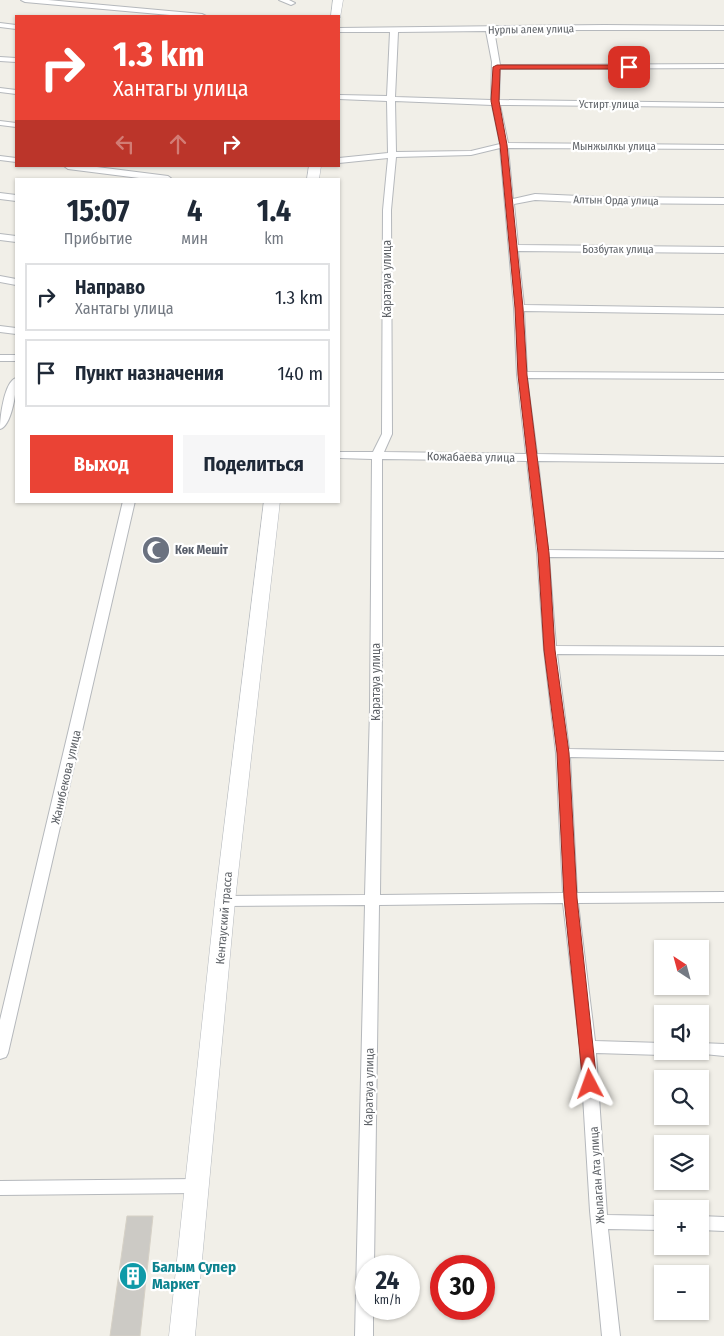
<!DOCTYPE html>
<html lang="ru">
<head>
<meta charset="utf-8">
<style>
	body { margin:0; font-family:"Fira Sans Condensed",sans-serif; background:#f6f6f7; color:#1f2937; height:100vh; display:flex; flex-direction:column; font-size:19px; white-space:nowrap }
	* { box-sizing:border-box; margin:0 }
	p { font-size:16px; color:#747a83 }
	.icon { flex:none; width:28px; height:28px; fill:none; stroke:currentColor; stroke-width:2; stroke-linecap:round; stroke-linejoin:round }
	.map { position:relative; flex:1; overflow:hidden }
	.side { position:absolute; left:15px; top:178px; width:325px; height:325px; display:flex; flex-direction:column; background:#fff; border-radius:0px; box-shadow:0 1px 4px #0004 }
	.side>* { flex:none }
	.banner { position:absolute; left:15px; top:15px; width:325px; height:152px; border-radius:0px; box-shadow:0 1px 4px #0004; background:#ea4335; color:#fff; overflow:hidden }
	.needle { width:32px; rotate:324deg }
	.fabs { position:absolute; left:654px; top:940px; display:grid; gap:10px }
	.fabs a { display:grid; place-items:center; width:55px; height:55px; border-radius:0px; background:#fff; box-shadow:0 1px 4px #0004; font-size:25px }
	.speed { position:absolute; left:355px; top:1255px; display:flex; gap:10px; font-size:25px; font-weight:700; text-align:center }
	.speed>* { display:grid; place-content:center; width:65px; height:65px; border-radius:50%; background:#fff; box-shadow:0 1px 4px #0004; line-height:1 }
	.speed small { font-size:12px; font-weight:400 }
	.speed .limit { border:8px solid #d22; background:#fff; color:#111 }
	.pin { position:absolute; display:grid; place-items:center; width:42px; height:42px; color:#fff; margin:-21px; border-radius:10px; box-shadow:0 2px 8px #0006 }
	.me { position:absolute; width:55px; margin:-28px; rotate:356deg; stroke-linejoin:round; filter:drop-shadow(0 0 4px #0008) }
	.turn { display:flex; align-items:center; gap:18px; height:105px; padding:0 15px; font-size:22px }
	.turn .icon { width:65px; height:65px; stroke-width:2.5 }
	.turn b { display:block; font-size:35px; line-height:42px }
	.lanes { display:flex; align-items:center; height:48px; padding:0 15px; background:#0003; justify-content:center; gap:25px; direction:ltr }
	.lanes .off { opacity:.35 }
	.eta { display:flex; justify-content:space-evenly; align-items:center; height:85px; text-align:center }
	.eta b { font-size:30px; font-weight:700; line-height:35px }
	.primary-button { display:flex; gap:10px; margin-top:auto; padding:10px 15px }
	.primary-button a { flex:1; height:58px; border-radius:0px; background:#ea4335; color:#fff; font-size:20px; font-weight:700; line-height:58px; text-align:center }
	.primary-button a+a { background:#f6f6f7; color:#1f2937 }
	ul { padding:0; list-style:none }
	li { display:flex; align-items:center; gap:15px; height:68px; margin:0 10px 8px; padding:0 5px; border:2px solid #e0e1e3; border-radius:0px }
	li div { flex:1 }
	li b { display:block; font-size:19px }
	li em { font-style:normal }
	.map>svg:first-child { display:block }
	.building { fill:#cccac5; stroke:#d6d1c6 }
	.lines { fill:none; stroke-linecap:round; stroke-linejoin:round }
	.street-casing { stroke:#b5b8bc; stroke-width:2 }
	.secondary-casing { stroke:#b6babf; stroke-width:1 }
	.street { fill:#fff; fill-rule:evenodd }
	.secondary { fill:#fff; fill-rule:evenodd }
	.route { fill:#ea4335; stroke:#982c22 }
	.labels { text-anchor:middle; stroke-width:4.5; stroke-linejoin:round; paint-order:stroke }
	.far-street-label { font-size:11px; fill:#5f6368; stroke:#fff }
	.street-label { font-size:12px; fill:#5f6368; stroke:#fff }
	.worship-label { font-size:12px; font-weight:bold; fill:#5b616d; stroke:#fff; text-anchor:start }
	.near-culture-label { font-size:15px; font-weight:bold; fill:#0d838f; stroke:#fff; text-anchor:start }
</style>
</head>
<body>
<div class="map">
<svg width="724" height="1336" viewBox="0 0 724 1336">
	<rect width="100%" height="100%" fill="#f1efe8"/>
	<path class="building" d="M127,1216H153L140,1336H110Z"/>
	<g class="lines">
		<defs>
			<path id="street" d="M21,0H48L202,14L206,16H181L25,2Z
				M279,0H289L295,3L291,5Z
				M0,23L16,25V29L0,27Z
				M604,25L724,26V30H494L500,65L724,64V68L500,69L499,100L724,103V107L500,105L508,143L724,145V149L508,148L513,199L535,194L602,197L724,198V204L602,203L535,200L514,204L518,245L724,247V253L518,251L524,305L724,308V314L524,311L527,372L724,373V379L527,378L537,454L724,457V463L538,461L548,550L724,552V558L549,557L556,646L724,647V655L557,654L569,749L724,752V760L570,757L577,893L724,892V902L578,903L595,1041L662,1043V1051H669L662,1055L596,1053L607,1215L662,1216V1230L608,1229L620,1336H602L590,1211L580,1047L563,903L379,905L374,1266H366V1309H373V1336H355L365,905L225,906L220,905L218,901L220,897L225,896L365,895L370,710L372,459L339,458V452H373L382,434L383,210L388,158L339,163V158L388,153L387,101L339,99V95L387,96L390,32H339V28ZM486,31L492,62L491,100L395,97L398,32ZM395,101L492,105L500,144L471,151L396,152ZM500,148L514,308L517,375L526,454L384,452L392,434L391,210L396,157L471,155ZM382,459L527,461L537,553L544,650L556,753L563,893L380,895L382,710Z
				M0,57L16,58V62L0,61Z
				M0,88L16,90V94L0,92Z
				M0,121L16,123V127L0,125Z
				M0,156L16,158V162L0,160Z
				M64,166H89L168,176L172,179H147L68,169Z
				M0,193L16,195V201L0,199Z
				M0,234L16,236V242L0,240Z
				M0,276L16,279V285L0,282Z
				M0,326L16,328V334L0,332Z
				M0,355H16V361H0Z
				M16,378C17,389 12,426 0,429C0,418 4,382 16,378Z
				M123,501H135L8,1053L6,1057L0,1059V1020Z
				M700,1043L724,1044V1056L694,1053L693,1051H700Z
				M197,1179L203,1181L205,1186L203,1191L197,1193L0,1195V1181Z
				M700,1216L724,1217V1231L700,1230Z"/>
			<path id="secondary" d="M333,0H343L340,18L331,16Z
				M309,166H321L319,179H307Z
				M264,501H280L235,901L195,1336H169L215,901Z"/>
		</defs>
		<use href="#street" class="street-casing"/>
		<use href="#secondary" class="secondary-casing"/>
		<use href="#street" class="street"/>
		<use href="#secondary" class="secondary"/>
	</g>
	<path class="route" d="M497,65H629L633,67L629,69H500L499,101L507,145L523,308L527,375L549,553L555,650L569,753L577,898L597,1084L595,1088H585L583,1084L564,898L557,753L544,650L538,553L518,375L515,308L500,145L491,101L493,67Z"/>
	<defs>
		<symbol id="mosque-disc" viewBox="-11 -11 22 22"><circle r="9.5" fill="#6b7280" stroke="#fff"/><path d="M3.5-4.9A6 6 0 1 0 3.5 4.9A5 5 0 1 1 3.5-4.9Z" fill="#fff"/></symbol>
		<symbol id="building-disc" viewBox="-11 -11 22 22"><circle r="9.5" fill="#0f9aa8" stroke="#fff"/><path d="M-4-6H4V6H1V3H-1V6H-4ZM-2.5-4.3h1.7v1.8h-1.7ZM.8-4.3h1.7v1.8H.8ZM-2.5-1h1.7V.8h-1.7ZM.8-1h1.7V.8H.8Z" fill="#fff"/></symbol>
	</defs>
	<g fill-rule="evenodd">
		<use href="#mosque-disc" x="140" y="534" width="32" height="32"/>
		<use href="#building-disc" x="117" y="1260" width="32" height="32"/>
	</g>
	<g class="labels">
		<g class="far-street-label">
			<text transform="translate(531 29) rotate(-1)" y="4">Нурлы алем улица</text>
			<text x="609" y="108">Устирт улица</text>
			<text x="614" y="150">Мынжылкы улица</text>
			<text transform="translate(616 200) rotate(1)" y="4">Алтын Орда улица</text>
			<text x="618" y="253">Бозбутак улица</text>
		</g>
		<g class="street-label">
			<text transform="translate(387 279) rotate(-90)" y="4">Каратауа улица</text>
			<text transform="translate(471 457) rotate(1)" y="4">Кожабаева улица</text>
			<text transform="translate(376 682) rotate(-90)" y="4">Каратауа улица</text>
			<text transform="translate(66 777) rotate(-77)" y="4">Жанибекова улица</text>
			<text transform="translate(224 918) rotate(-85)" y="4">Кентауский трасса</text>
			<text transform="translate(369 1087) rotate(-89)" y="4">Каратауа улица</text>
			<text transform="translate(597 1175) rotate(-94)" y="4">Жылаган Ата улица</text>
		</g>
		<g class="worship-label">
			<text x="175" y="554">Көк Мешіт</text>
		</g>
		<g class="near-culture-label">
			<text x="152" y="1272">Балым Супер<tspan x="152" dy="17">Маркет</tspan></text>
		</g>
	</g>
</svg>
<div class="fabs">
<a><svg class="needle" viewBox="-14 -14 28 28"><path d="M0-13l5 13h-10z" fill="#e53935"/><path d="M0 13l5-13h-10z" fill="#747a83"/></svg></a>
<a><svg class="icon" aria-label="sound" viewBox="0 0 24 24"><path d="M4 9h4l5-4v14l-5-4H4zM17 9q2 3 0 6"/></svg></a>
<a><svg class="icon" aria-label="search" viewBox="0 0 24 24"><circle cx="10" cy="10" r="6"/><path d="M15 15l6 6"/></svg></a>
<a><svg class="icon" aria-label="layers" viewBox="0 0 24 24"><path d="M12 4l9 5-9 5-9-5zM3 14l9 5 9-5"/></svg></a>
<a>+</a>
<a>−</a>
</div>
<div class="speed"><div>24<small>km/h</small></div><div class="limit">30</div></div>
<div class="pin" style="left:629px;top:67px;background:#d93025"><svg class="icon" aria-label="arrive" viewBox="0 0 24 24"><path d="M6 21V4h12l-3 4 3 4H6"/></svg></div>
<svg class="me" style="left:590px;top:1084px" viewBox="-20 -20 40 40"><path d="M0-17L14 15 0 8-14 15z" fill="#ea4335" stroke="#fff" stroke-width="4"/></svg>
<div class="banner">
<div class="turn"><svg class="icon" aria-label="right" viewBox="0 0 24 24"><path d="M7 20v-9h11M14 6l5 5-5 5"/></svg><div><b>1.3 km</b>Хантагы улица</div></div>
<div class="lanes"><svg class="icon off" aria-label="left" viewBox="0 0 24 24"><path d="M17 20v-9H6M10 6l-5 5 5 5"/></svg><svg class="icon off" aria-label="ahead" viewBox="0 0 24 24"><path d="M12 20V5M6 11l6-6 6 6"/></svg><svg class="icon" aria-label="right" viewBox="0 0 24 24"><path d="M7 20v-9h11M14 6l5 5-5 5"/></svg></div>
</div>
<section class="side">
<div class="eta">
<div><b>15:07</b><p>Прибытие</p></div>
<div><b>4</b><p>мин</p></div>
<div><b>1.4</b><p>km</p></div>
</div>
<ul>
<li><svg class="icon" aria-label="right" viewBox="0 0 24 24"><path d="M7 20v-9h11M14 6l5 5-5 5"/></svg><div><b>Направо</b><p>Хантагы улица</p></div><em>1.3 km</em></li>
<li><svg class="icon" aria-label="arrive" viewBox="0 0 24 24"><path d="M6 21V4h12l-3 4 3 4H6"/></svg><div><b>Пункт назначения</b></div><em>140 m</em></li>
</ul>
<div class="primary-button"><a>Выход</a><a>Поделиться</a></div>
</section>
</div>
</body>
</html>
